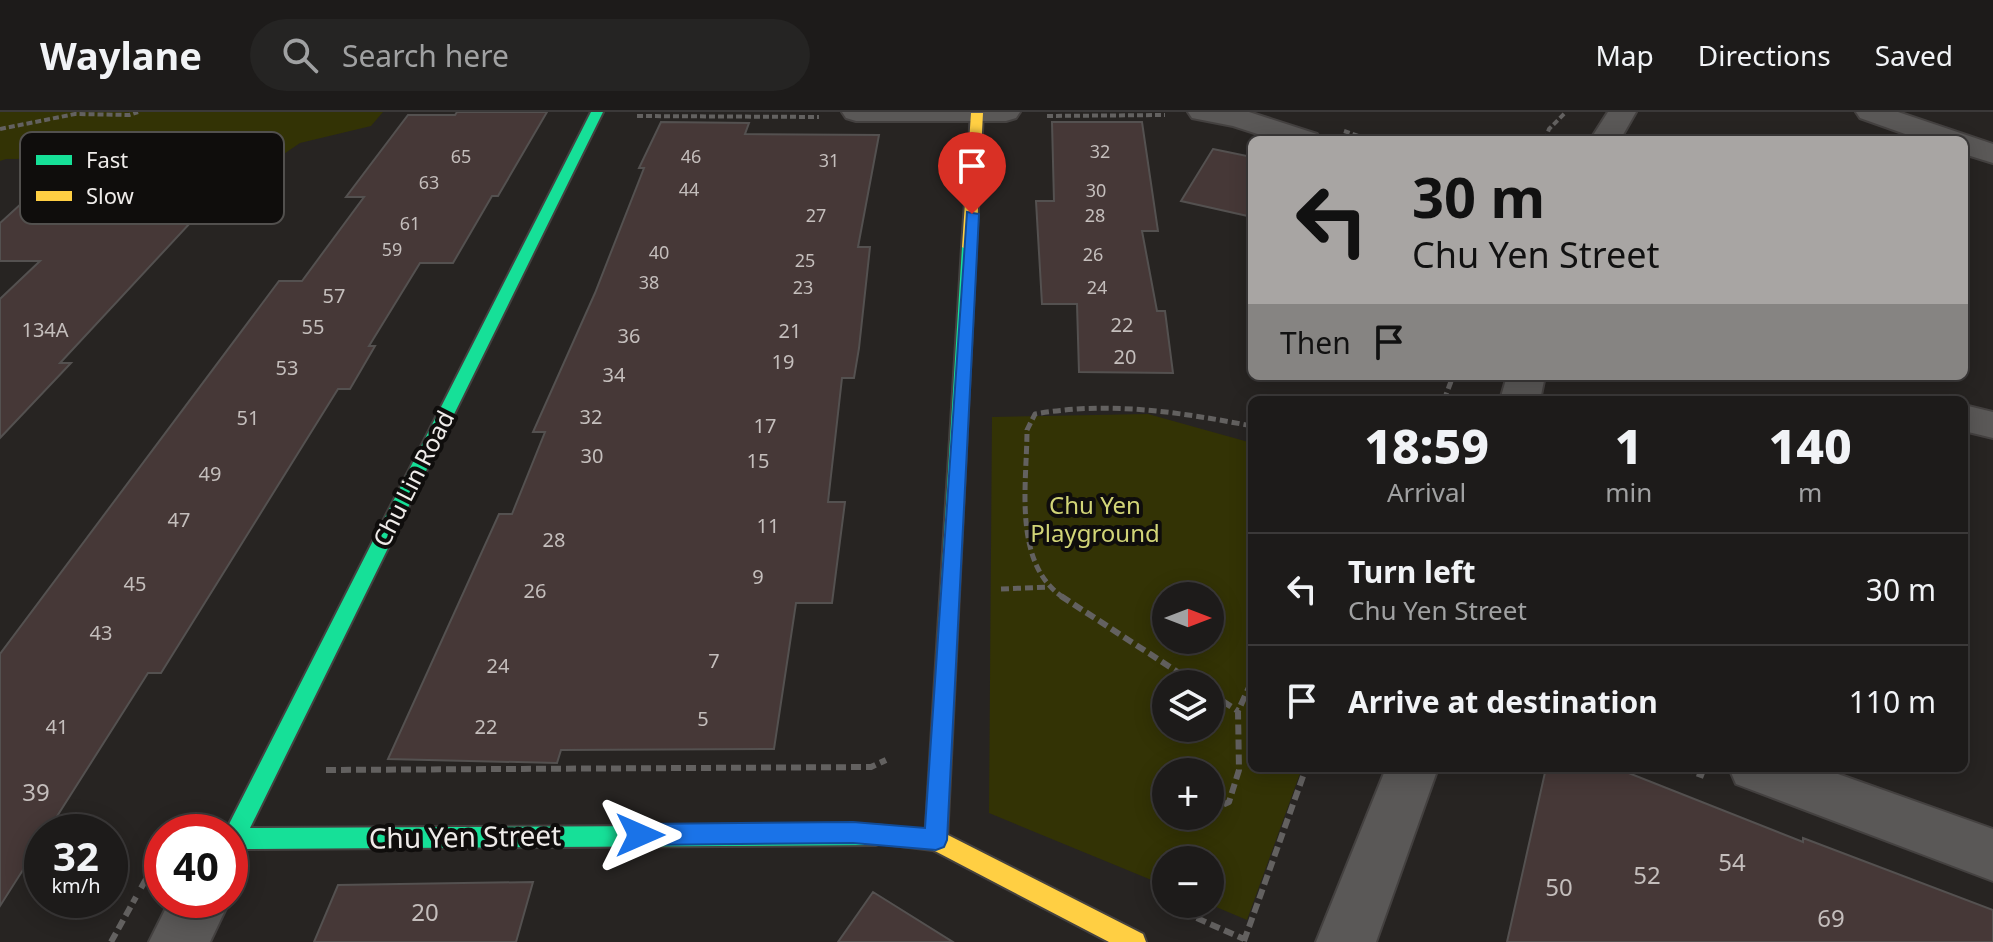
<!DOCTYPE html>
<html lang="en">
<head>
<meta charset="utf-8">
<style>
	body { margin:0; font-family:"Noto Sans",sans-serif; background:#252423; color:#f1f3f6; height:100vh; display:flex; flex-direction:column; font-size:30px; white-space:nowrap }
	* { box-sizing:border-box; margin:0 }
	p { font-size:26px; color:#a0a1a2 }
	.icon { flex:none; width:44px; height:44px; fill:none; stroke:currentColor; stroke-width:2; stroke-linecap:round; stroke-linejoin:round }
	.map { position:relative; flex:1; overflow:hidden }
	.sheet { position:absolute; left:1248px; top:284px; width:720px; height:376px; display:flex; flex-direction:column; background:#1d1b1a; border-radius:12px; box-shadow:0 4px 20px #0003,0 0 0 2px #3b3939 }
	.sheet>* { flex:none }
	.guide { position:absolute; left:1248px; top:24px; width:720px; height:244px; border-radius:12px; box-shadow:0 4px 20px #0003,0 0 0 2px #3b3939; background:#a8a5a3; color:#111; overflow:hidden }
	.needle { width:52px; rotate:90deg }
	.tools { position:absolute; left:1152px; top:470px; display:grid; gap:16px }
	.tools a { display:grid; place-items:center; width:72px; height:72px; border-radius:50%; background:#1d1b1a; box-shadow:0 4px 20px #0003,0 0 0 2px #3b3939; font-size:40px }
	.speed { position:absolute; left:24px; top:702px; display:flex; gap:16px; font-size:40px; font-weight:700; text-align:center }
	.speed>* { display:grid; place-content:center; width:104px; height:104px; border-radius:50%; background:#1d1b1a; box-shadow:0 4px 20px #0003,0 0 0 2px #3b3939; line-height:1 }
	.speed small { font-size:20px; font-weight:400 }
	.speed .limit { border:12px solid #d22; background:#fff; color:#111 }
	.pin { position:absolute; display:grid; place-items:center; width:68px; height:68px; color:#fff; margin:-82px -34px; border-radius:50% 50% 50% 0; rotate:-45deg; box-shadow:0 0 8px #0007 }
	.pin .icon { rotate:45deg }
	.me { position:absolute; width:88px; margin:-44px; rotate:90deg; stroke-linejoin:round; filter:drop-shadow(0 0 6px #0008) }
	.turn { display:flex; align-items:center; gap:28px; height:168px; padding:0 32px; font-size:36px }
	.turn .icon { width:104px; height:104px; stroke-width:2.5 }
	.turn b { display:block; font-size:56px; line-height:68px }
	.then { display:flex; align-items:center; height:76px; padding:0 32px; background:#0003; gap:16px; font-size:30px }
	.eta { display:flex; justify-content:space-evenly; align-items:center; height:136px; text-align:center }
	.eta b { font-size:48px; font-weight:800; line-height:56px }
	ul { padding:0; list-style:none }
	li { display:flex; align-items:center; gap:24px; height:112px; padding:0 32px; border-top:2px solid #3b3939 }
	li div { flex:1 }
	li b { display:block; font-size:30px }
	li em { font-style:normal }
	header { display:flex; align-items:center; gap:48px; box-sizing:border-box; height:112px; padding:0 40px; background:#1d1b1a; border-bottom:2px solid #3b3939 }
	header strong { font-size:38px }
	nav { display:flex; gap:44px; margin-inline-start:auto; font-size:28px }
	.search { width:560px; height:72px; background:#252423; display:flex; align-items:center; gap:20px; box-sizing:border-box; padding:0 28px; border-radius:44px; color:#a0a1a2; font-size:30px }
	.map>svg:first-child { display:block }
	.green { fill:#333305; fill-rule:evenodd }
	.building { fill:#463837; stroke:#545150; stroke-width:2 }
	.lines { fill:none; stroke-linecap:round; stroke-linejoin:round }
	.street-casing { stroke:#444140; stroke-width:4 }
	.fast-casing { stroke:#444140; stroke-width:4 }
	.slow-casing { stroke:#444140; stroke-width:4 }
	.path-far2 { stroke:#636160; stroke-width:4; stroke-dasharray:6 3; stroke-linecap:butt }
	.path-far1 { stroke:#636160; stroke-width:5; stroke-dasharray:8 4; stroke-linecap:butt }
	.path { stroke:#636160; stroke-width:6; stroke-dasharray:10 5; stroke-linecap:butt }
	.street { fill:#5a5857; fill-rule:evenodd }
	.fast { fill:#16e098; fill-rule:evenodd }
	.slow { fill:#ffcf43; fill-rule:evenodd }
	.route { fill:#1a73e8; stroke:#114b97; stroke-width:2 }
	.labels { text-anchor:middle; stroke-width:8; stroke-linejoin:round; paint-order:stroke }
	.far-number-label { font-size:18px; fill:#c4bebc }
	.number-label { font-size:20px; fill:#c4bebc }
	.street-label { font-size:24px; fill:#eeebe9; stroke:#0f0d0c }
	.park-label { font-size:24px; fill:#d2d577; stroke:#0f0d0c }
	.near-number-label { font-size:24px; fill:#c4bebc }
	.near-street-label { font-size:28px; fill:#eeebe9; stroke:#0f0d0c }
	.key { fill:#0f0d0c; stroke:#52504e; stroke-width:2 }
	.key-label { font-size:22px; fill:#eeebe9 }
</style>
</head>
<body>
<header>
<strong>Waylane</strong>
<div class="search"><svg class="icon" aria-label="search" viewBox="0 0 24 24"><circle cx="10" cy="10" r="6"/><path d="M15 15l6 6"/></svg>Search here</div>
<nav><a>Map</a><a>Directions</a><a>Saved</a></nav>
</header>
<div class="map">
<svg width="1993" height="830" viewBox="0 0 1993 830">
	<rect width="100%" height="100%" fill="#272422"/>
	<path class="green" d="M0,0H383L371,14L300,31L278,46L6,47L0,49Z
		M1148,302L1252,331V656H1302L1247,808L1209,792L1210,748H1166V774L989,701L992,305ZM1166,484H1210V528H1166ZM1166,572H1210V616H1166ZM1166,660H1210V704H1166Z"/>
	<path class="building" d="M457,0H547L498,84H492L453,151H420L369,234H375L350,277H338L161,561H148L47,720H42V728L0,794V542L279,169H302L364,85H346L408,3H455Z
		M661,10L749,11L745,22L879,23L858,135H870L859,236L854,266H842L828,390H845L832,491H796L774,637L561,638L557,651L388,647L499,402H512L545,320H533L595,181L644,56H639Z
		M1052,10H1142L1158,119H1142L1157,199H1165L1173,261L1079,260L1077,192H1042L1036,89H1054Z
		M1213,37L1252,45V105L1181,89Z
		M143,49H206L202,53H235L210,81H218L60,251H71L0,326V187L40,149H0V111L34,80H74L102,54H138Z
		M1546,656H1616L1803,730V726L1993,798V830H1507Z
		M533,770L516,830H314L338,773Z
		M873,780L953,830H838Z"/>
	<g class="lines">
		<defs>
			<path id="street" d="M842,0H1020L1016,6L1006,9H856L846,6Z
				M1188,0H1249L1317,22L1321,28H1276L1233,14L1192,6Z
				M1608,0H1636L1620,28H1590Z
				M1856,0H1898L1993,32V51L1964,42V28H1922L1860,6Z
				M1507,264H1545L1540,288H1500Z
				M1964,293L1993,300V326L1964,319Z
				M1386,656H1438L1376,830H1316Z
				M1729,656H1821L1993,717V769L1736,672Z
				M170,788H230L210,830H149Z"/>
			<path id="fast" d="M591,0H603L250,716L876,713L884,716L887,723L884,730L876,733L240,737L230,744V720H225Z
				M969,131L976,135L947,728L944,735L936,738L928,735L925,728L962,135Z"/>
			<path id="slow" d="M971,1H983L976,135L969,139L962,135Z
				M876,713L944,721L1143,822L1146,830H1109L933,738L868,730L865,723L868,716Z"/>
		</defs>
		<use href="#street" class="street-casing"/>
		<use href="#fast" class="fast-casing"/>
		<use href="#slow" class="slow-casing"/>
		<path class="path-far2" d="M637,4L819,5
			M1047,4L1165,3
			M0,17L75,2L129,3L138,0
			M1344,19L1370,28
			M1545,28L1549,17L1566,0"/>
		<path class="path-far1" d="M1946,264L1957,268
			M1444,288L1453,264
			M1001,477L1048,475
			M1064,486C1012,452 1027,372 1027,318L1035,302C1109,289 1179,300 1252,314"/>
		<path class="path" d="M1061,484L1196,572
			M1210,581L1238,599
			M1683,656L1704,664
			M326,658L871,655L886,648
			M1210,699L1229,690L1239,658L1238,599L1252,569
			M1194,707L1201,704
			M172,720L180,706
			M141,776L162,739
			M1183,800L1244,827
			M1244,829L1306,656
			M111,830L136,785"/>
		<use href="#street" class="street"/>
		<use href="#fast" class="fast"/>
		<use href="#slow" class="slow"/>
	</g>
	<path class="route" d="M967,100L979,102L947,728L944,735L936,738L853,731L640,733L632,730L629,723L632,715L640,712L853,710L925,716Z"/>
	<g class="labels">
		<g class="far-number-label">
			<text x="1100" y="46">32</text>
			<text x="461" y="51">65</text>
			<text x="691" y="51">46</text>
			<text x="829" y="55">31</text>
			<text x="429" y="77">63</text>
			<text x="689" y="84">44</text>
			<text x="1096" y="85">30</text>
			<text x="816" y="110">27</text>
			<text x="1095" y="110">28</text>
			<text x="410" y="118">61</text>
			<text x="392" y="144">59</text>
			<text x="659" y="147">40</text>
			<text x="1093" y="149">26</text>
			<text x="805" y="155">25</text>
			<text x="649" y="177">38</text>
			<text x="803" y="182">23</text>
			<text x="1097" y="182">24</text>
		</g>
		<g class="number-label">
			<text x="334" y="191">57</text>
			<text x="1122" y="220">22</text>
			<text x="313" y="222">55</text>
			<text x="45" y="225">134A</text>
			<text x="790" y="226">21</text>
			<text x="629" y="231">36</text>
			<text x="1125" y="252">20</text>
			<text x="783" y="257">19</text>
			<text x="287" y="263">53</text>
			<text x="614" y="270">34</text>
			<text x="591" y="312">32</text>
			<text x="248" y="313">51</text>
			<text x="765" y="321">17</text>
			<text x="592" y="351">30</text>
			<text x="758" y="356">15</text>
			<text x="210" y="369">49</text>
			<text x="179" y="415">47</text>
			<text x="768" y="421">11</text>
			<text x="554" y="435">28</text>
			<text x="758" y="472">9</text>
			<text x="135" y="479">45</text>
			<text x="535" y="486">26</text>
			<text x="101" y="528">43</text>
			<text x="714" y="556">7</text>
			<text x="498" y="561">24</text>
			<text x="703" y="614">5</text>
			<text x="57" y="622">41</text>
			<text x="486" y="622">22</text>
		</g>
		<g class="street-label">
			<text transform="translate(414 367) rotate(-63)" y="8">Chu Lin Road</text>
		</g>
		<g class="park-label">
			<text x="1095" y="402">Chu Yen<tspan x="1095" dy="28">Playground</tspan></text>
		</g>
		<g class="near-number-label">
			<text x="36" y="689">39</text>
			<text x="1732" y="759">54</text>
			<text x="1647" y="772">52</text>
			<text x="1559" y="784">50</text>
			<text x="425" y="809">20</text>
			<text x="1831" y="815">69</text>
		</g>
		<g class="near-street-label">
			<text transform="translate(465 725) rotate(-1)" y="10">Chu Yen Street</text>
		</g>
	</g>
	<rect x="20" y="20" width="264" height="92" rx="12" class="key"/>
	<rect x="36" y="43" width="36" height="10" fill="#16e098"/>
	<rect x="36" y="79" width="36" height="10" fill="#ffcf43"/>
	<g class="key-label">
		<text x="86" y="56">Fast</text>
		<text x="86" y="92">Slow</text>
	</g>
</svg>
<div class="tools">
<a><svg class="needle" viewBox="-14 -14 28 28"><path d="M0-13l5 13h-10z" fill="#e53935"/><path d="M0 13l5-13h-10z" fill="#a0a1a2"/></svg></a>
<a><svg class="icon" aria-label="layers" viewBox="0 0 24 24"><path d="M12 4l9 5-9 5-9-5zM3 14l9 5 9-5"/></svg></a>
<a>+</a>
<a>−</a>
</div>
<div class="speed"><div>32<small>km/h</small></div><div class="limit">40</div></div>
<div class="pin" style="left:972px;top:102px;background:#d93025"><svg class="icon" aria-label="arrive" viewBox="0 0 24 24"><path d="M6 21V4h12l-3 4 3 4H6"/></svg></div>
<svg class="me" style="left:640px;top:723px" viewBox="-20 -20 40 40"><path d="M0-17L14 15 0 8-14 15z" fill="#1a73e8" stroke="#fff" stroke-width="4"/></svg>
<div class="guide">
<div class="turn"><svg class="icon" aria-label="left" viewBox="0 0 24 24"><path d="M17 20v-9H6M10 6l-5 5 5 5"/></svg><div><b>30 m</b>Chu Yen Street</div></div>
<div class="then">Then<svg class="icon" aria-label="arrive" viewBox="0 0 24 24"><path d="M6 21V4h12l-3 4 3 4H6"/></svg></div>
</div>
<section class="sheet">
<div class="eta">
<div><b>18:59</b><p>Arrival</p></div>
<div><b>1</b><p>min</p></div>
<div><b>140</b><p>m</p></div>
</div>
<ul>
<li><svg class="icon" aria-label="left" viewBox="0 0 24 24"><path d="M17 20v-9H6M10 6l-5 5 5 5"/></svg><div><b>Turn left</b><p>Chu Yen Street</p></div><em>30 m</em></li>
<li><svg class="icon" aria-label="arrive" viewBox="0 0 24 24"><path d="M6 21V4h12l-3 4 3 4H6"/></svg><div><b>Arrive at destination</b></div><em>110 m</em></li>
</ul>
</section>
</div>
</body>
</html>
